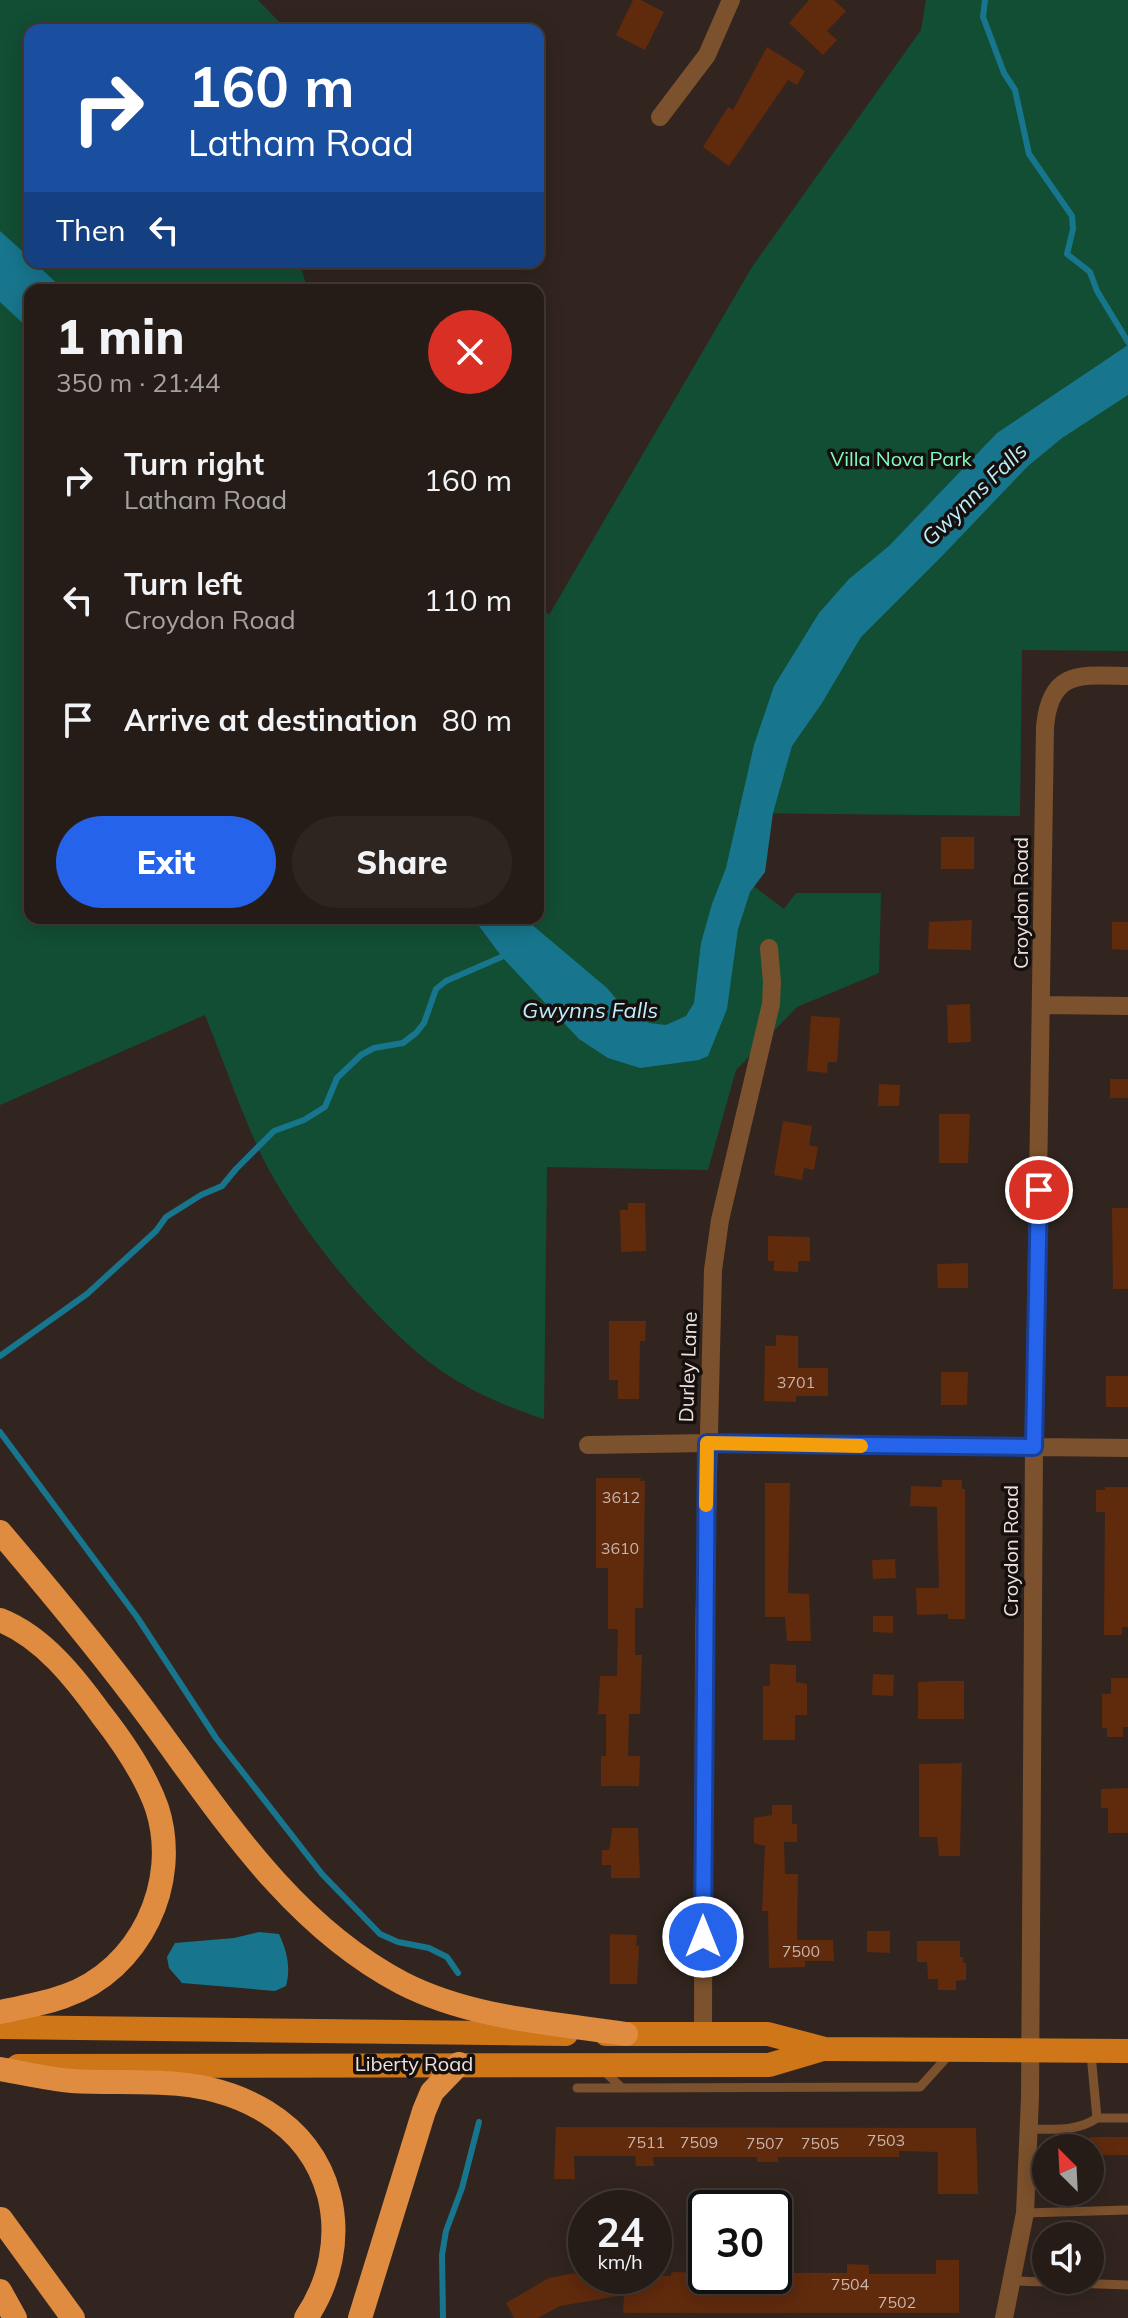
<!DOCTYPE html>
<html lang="en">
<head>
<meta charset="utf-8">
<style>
	body { margin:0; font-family:Mulish,sans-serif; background:#2e2520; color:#f1f3f6; height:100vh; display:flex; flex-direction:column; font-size:30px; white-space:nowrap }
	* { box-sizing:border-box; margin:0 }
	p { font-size:26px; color:#a4a1a1 }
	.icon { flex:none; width:44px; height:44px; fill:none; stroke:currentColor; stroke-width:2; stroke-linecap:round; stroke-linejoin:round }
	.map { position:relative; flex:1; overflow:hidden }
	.drawer { position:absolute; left:24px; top:284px; width:520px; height:640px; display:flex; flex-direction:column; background:#261c17; border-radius:16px; box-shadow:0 4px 20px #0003,0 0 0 2px #423a36 }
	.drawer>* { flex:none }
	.banner { position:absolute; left:24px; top:24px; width:520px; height:244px; border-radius:16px; box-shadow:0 4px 20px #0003,0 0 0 2px #423a36; background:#1a4fa0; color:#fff; overflow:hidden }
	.needle { width:52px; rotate:336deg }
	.tools { position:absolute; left:1032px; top:2134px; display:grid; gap:16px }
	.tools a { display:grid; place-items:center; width:72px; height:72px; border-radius:50%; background:#261c17; box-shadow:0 4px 20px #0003,0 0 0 2px #423a36; font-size:40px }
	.speed { position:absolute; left:568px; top:2190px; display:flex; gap:16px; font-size:40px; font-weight:700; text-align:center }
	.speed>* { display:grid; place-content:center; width:104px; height:104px; border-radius:50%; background:#261c17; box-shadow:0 4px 20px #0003,0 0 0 2px #423a36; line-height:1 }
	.speed small { font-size:20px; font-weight:400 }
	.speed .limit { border:4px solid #111; border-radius:12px; background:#fff; color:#111 }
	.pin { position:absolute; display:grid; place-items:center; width:68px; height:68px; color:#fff; margin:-34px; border:4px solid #fff; border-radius:50%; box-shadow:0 2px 8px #0007 }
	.me { position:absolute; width:88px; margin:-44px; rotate:0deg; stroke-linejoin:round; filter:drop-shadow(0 0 6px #0008) }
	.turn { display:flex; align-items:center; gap:28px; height:168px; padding:0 32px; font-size:36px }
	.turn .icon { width:104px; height:104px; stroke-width:2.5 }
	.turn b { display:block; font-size:56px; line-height:68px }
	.then { display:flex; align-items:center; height:76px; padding:0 32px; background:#0003; gap:16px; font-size:30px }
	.round { display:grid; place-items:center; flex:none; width:84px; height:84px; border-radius:42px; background:#2e2520 }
	.head { display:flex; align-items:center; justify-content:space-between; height:136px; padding:0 32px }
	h1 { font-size:48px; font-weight:800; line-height:60px }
	.action { display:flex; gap:16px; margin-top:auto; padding:16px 32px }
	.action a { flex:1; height:92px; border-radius:48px; background:#2563eb; color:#fff; font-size:32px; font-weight:800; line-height:92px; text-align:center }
	.action a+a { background:#2e2520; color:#f1f3f6 }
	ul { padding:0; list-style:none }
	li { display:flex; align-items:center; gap:24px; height:120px; padding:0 32px }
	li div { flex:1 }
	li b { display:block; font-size:30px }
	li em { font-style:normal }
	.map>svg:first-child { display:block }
	.green { fill:#124e34 }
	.water { fill:#17768d }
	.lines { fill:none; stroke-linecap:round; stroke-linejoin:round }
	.stream { stroke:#17768d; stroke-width:6 }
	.building { fill:#602a0d }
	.lane { stroke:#7c512d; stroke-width:9 }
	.street { stroke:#7c512d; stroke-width:18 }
	.primary { stroke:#ce7618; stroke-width:24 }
	.highway { stroke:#e08c40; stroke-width:24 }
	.route-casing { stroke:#184099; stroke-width:20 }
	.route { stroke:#2563eb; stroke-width:14 }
	.slow { stroke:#f59e0b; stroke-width:14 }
	.labels { text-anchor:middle; stroke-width:7; stroke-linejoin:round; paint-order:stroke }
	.number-label { font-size:16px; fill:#c8b4aa }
	.park-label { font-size:20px; fill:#81fcbf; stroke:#150f0d }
	.street-label { font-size:20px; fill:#ebe2de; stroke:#150f0d }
	.water-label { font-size:22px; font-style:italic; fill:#bbeefe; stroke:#150f0d }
</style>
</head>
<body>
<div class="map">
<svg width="1128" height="2318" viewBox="0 0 1128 2318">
	<rect width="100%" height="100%" fill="#32251f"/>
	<path class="green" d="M0,0H258L287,30H30V262H299L308,290H30V918H538V605L549,615L752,267L921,30L926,0H1128V651L1022,650L1020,816L737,813L752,885L784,909L796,893H881L879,973L797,1007L736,1070L708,1170L547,1167L544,1419C507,1407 472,1392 440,1370C376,1325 292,1221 259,1150C239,1106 223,1060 205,1015L0,1105Z"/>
	<path class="water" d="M0,231L30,258V262H34L64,290H30V330L0,302Z
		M1128,345V395L1062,438L1028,466L943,555L861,637L822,703L792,746L773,813L765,872L750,892L738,929L727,1009L708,1056L699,1060L640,1068L608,1058L579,1039L502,957L473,918H524L607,988L624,1008L649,1023L666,1025L686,1016L694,1003L701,943L712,904L726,868L754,745L774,686L819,613L849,579L889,546L997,433Z
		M259,1932L279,1934C287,1951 291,1968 286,1986L275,1991L182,1983L169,1968L167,1957L175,1943L234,1938Z"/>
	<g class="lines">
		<path class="stream" d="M985,0L983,17L1004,73L1015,90L1029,154L1072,216L1073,229L1067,254L1090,272L1097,291L1128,342
			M0,1356L87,1294L156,1231L166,1217L201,1195L222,1186L236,1169L274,1131L304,1120L325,1107L337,1078L361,1055L374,1048L403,1043L416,1033L424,1023L436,989L446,981L506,955
			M0,1432L137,1617L216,1738L322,1874L380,1934L398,1942L429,1948L447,1957L458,1973
			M443,2318L442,2255L446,2231L462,2188L479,2122"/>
	</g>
	<path class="building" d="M633,0H641L664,12L645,50L616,35Z
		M809,0H834L846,11L827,31L837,40L823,55L789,23Z
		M767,47L805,71L797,85L788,80L729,166L703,147L728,107L733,110Z
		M941,837H974V869H941Z
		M972,920L971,950L928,949L929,922Z
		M1112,922H1128V950L1112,949Z
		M970,1004L971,1042L948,1043L947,1005Z
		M811,1016L840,1018L837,1062H828L827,1073L807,1071Z
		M1110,1079H1128V1098H1110Z
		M879,1084L900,1085L899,1106H878Z
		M939,1114H970L968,1163H939Z
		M783,1121L812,1126L809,1145L818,1147L814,1170L804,1168L802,1180L774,1175Z
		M628,1203H645L646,1251L621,1252L620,1210H628Z
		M1112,1208H1128V1289H1113Z
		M768,1236L810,1237V1261H798V1272L774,1271V1261H768Z
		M968,1263V1288H938L937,1264Z
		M609,1321H646L645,1341H640L639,1399H618V1380H609Z
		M776,1335L798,1336V1368H828V1396H796V1402L764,1401L765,1346H776Z
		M941,1372H968L967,1405H941Z
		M1106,1376H1128V1407H1106Z
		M596,1478H641L640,1481H645L643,1608H635V1655H642L640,1714H629L628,1756H640L639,1786H601V1756H606V1714H598L600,1676H617L618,1629H608V1568H596Z
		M942,1480H962V1489H965V1619H948V1614L917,1615L916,1588H939L937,1507L910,1506L911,1486L942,1487Z
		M765,1483H790L788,1593L809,1594L811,1641H787L785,1617H765Z
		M1105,1487H1128V1627H1122V1635H1104L1105,1512H1096V1490H1105Z
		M895,1559L896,1578L873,1579L872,1560Z
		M873,1616H893V1633L873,1632Z
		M770,1664L796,1665V1682L807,1684V1715H795V1740H763V1686H770Z
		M873,1674L894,1675L893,1696L872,1695Z
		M1111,1678H1128V1727H1123V1737H1107V1728H1102V1694H1111Z
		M936,1681H964V1719H918V1682Z
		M962,1763L960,1856H939L937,1837H919V1764Z
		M1128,1788V1833H1108V1808H1101V1789Z
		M772,1805H792V1824H797V1842H784L785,1874H798L797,1940H833L834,1961H805V1967L769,1968L768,1911H762L765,1846L754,1843V1818L772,1815Z
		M612,1828H638L640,1878H611V1865H602V1850H609L610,1847Z
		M867,1931H890V1953L867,1952Z
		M610,1934L637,1935L636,1946H639L637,1984H610Z
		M917,1941H960V1957H963V1963H966V1980L956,1981V1990H938V1979H928L927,1962H917Z
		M556,2127L976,2128L978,2194H938V2152L899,2151V2157H778V2162H757V2157H653L654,2166H636L635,2156H574L575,2179H554Z
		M1090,2137H1128V2155H1090Z
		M936,2260H959V2313H623L624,2295L560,2306L538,2318H514L506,2303L549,2278L586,2271V2276H671V2273L675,2272L700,2273V2276H774V2273H847V2264L869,2265V2274H936Z"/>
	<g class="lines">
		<path class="lane" d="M602,2069L622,2088L920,2087L949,2055
			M577,2088H622
			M1097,2118H1128
			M1029,2129C1053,2129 1077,2132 1097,2118L1091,2054
			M1025,2213L1128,2210
			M1013,2281L1128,2285"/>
		<path class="street" d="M660,117L707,55L731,0
			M1042,1005L1128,1006
			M588,1445L707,1443L1128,1448
			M703,2034L704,1636L713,1270L720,1220L771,1004L772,982L769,948
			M1004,2318L1025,2213L1030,2098L1034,1447L1045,727C1050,669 1081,675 1128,676"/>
		<path class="primary" d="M0,2027L566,2034
			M606,2034H768L825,2049L1128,2051
			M18,2066L769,2065L823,2049"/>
		<path class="highway" d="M0,1532C51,1592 102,1653 149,1717C222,1816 290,1924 402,1983C470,2018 552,2023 626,2034
			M0,1620C43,1637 75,1678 101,1714C123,1742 145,1774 157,1808C181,1883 140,1970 65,1996C44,2004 22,2007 0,2012
			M0,2069C24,2073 48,2079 72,2081C103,2083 134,2081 164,2083C237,2086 309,2120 329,2195C340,2238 330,2282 306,2318
			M1,2219L73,2318
			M0,2291L15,2318
			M360,2318L424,2111L432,2092L459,2064"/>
	</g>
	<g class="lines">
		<defs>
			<path id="route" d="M703,1937L707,1443L1034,1447L1039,1190"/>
		</defs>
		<use href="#route" class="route-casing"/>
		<use href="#route" class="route"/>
		<path class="slow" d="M706,1505L707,1443L861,1446"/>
	</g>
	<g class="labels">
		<g class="number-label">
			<text x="796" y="1388">3701</text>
			<text x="621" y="1503">3612</text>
			<text x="620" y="1554">3610</text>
			<text x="801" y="1957">7500</text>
			<text x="886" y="2146">7503</text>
			<text x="646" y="2148">7511</text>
			<text x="699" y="2148">7509</text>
			<text x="765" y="2149">7507</text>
			<text x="820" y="2149">7505</text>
			<text x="850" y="2290">7504</text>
			<text x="897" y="2308">7502</text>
		</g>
		<g class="park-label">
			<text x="901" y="466">Villa Nova Park</text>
		</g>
		<g class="street-label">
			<text transform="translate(1021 903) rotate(-90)" y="7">Croydon Road</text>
			<text transform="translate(688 1367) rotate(-88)" y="7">Durley Lane</text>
			<text transform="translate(1011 1551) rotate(-90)" y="7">Croydon Road</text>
			<text x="414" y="2071">Liberty Road</text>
		</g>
		<g class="water-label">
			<text transform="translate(974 494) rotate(-44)" y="8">Gwynns Falls</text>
			<text x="590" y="1018">Gwynns Falls</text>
		</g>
	</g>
</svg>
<div class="tools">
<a><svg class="needle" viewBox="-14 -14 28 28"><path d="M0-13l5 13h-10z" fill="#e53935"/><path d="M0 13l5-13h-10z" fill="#a4a1a1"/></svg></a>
<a><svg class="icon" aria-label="sound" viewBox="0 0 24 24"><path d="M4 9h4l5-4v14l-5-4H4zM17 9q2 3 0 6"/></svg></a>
</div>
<div class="speed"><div>24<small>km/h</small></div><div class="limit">30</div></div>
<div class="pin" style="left:1039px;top:1190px;background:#d93025"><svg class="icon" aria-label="arrive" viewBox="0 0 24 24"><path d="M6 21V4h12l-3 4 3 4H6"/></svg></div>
<svg class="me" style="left:703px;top:1937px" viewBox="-20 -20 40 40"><circle r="17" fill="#2563eb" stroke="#fff" stroke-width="3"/><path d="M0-11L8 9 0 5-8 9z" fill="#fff"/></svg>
<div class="banner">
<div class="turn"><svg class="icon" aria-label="right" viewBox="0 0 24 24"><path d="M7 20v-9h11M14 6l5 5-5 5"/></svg><div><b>160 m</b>Latham Road</div></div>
<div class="then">Then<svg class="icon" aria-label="left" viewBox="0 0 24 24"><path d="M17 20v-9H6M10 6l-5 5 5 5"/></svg></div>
</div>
<section class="drawer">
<div class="head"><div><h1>1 min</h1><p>350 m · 21:44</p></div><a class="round" style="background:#d93025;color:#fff"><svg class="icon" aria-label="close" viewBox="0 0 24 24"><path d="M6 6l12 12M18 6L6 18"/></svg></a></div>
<ul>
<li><svg class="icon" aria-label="right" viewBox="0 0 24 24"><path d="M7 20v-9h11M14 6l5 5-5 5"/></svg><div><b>Turn right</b><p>Latham Road</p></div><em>160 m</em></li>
<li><svg class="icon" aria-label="left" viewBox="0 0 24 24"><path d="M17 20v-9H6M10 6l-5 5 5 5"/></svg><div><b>Turn left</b><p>Croydon Road</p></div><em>110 m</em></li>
<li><svg class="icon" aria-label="arrive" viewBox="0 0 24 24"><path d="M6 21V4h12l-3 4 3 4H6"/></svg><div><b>Arrive at destination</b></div><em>80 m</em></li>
</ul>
<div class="action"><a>Exit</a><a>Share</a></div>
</section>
</div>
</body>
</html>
